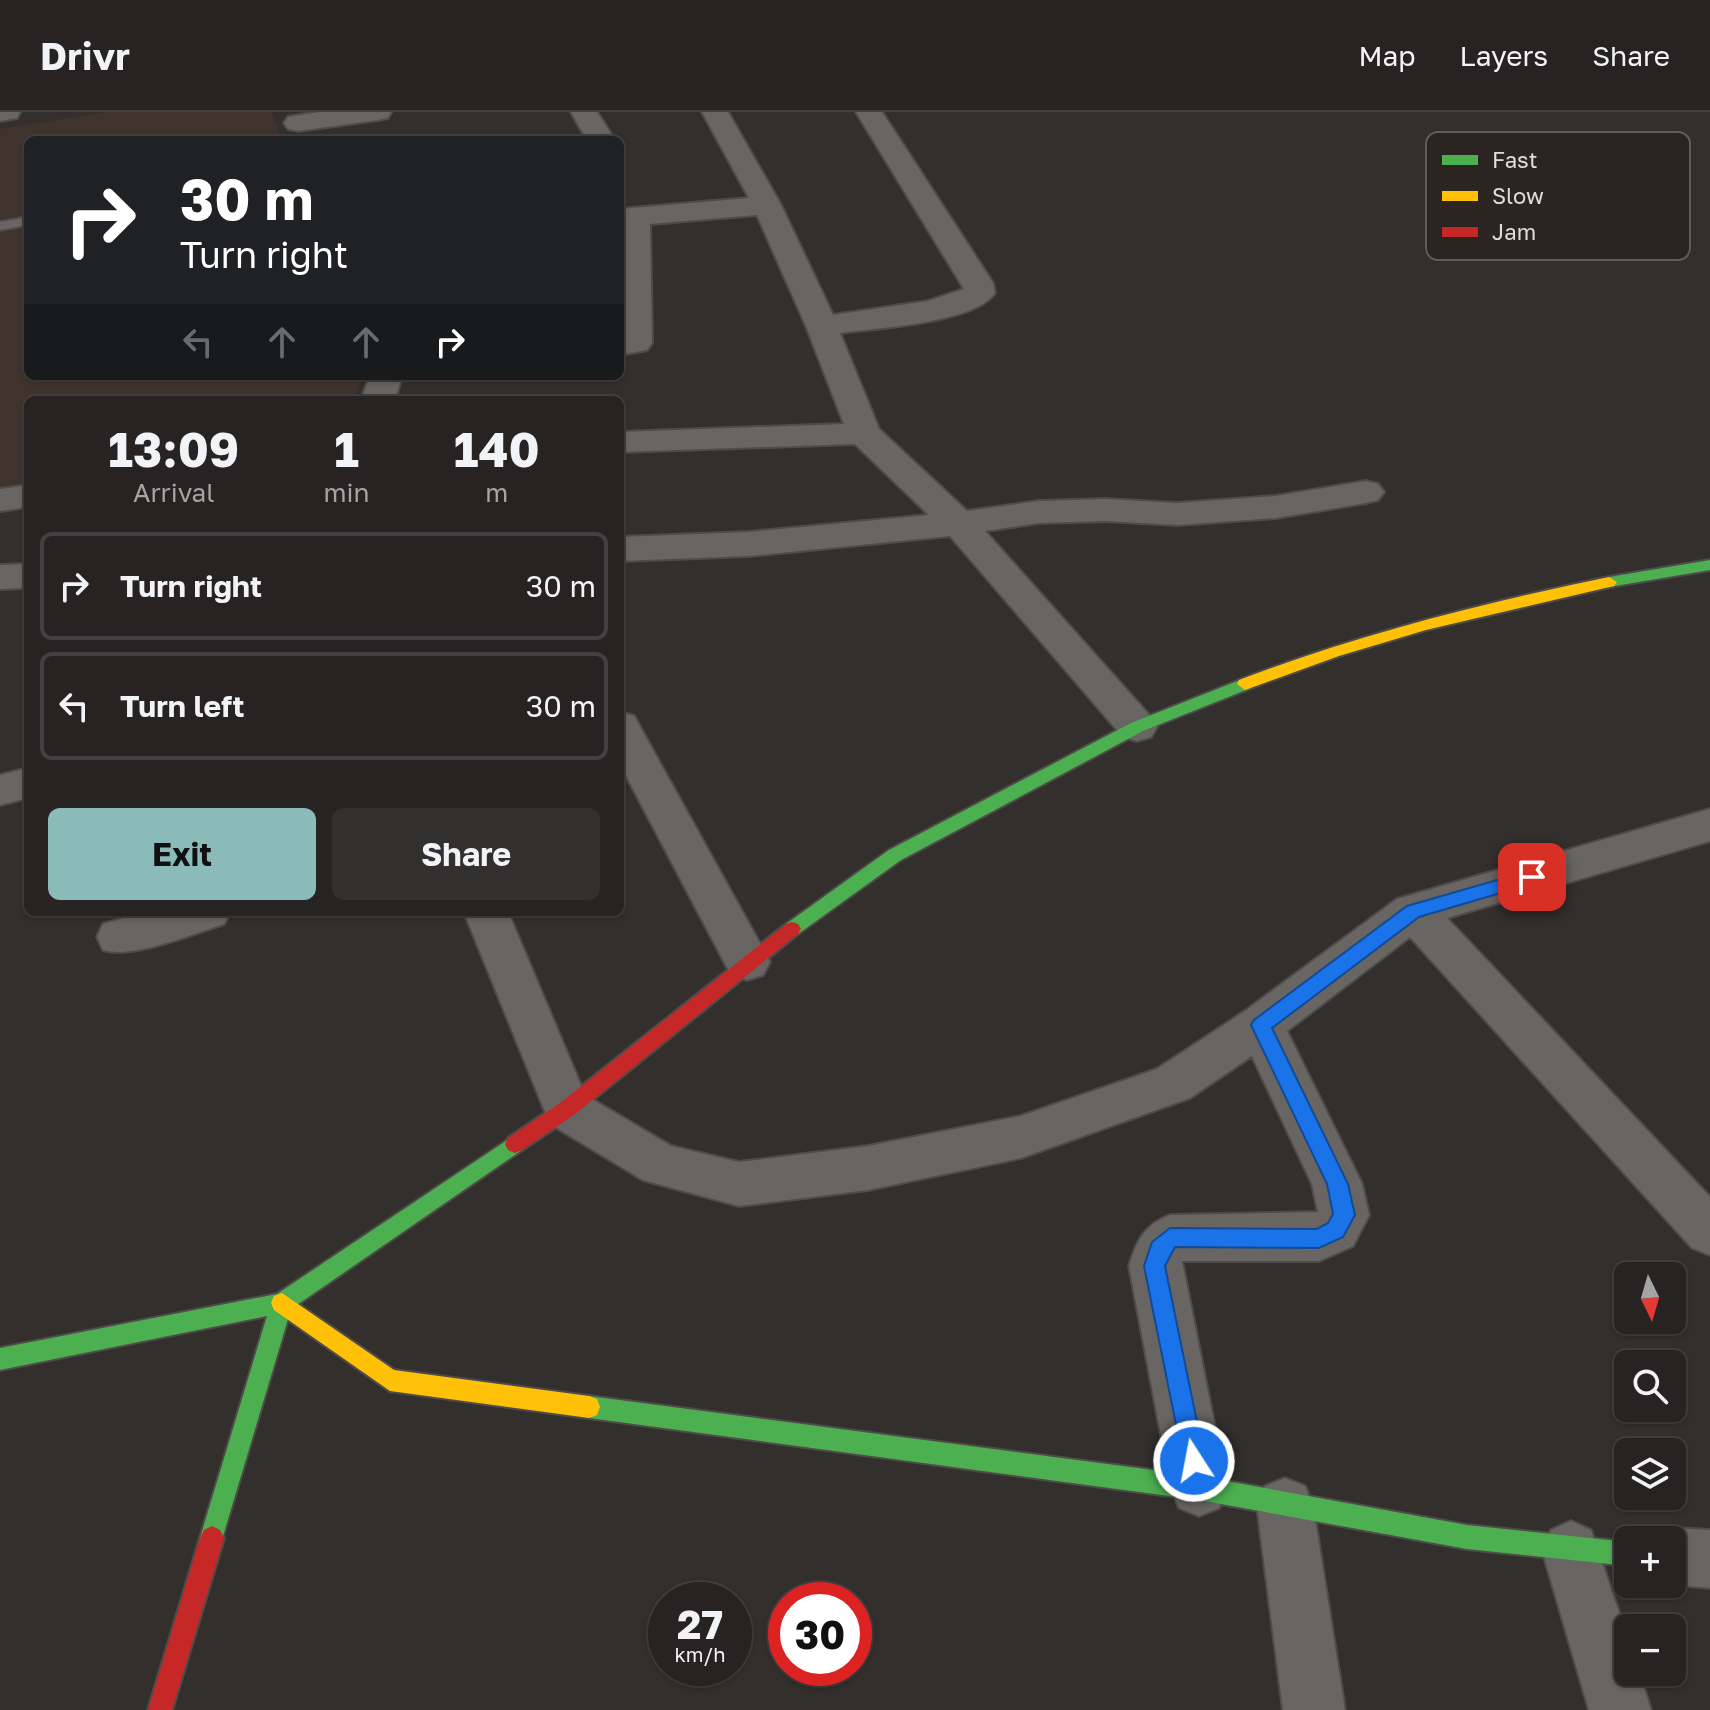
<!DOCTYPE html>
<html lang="en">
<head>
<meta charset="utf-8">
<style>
	body { margin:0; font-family:"Golos Text",sans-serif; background:#322f2f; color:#f1f3f6; height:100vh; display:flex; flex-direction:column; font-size:30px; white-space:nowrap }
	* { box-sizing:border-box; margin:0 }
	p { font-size:26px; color:#a4a4a5 }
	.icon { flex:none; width:44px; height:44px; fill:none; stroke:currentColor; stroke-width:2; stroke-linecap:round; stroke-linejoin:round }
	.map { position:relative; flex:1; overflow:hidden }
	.sheet { position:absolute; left:24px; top:284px; width:600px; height:520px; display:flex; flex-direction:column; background:#262322; border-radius:12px; box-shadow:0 2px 6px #0004,0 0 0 2px #424040 }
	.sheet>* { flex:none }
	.hud { position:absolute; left:24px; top:24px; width:600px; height:244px; border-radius:12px; box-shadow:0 2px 6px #0004,0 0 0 2px #424040; background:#202124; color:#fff; overflow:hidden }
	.needle { width:52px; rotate:175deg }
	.controls { position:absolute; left:1614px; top:1150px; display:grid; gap:16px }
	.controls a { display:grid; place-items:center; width:72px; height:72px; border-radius:12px; background:#262322; box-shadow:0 2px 6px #0004,0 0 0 2px #424040; font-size:40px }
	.speed { position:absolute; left:648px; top:1470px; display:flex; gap:16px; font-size:40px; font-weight:700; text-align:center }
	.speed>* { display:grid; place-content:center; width:104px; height:104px; border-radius:50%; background:#262322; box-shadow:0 2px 6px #0004,0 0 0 2px #424040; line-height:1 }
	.speed small { font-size:20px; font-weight:400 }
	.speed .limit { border:12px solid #d22; background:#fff; color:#111 }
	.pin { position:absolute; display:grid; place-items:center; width:68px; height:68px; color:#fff; margin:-34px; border-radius:16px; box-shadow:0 4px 12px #0006 }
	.me { position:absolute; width:88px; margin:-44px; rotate:349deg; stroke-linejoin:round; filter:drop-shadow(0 0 6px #0008) }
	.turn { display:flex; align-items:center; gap:28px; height:168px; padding:0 24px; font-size:36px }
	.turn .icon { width:104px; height:104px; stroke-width:2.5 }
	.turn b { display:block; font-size:56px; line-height:68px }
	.lanes { display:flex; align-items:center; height:76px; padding:0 24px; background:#0003; justify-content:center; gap:40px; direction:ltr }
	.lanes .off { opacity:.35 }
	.eta { display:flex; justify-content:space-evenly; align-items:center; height:136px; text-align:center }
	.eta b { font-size:48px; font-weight:700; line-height:56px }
	.action { display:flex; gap:16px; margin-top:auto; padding:16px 24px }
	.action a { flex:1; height:92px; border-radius:12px; background:#8bbbb9; color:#111; font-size:32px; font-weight:700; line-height:92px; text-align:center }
	.action a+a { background:#322f2f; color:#f1f3f6 }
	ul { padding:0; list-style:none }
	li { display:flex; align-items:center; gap:24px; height:108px; margin:0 16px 12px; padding:0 8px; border:4px solid #424040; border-radius:12px }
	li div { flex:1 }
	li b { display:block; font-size:30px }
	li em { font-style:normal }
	header { display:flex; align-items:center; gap:48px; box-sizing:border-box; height:112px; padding:0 40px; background:#262322; border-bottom:2px solid #424040 }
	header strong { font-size:38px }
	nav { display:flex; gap:44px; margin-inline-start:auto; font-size:28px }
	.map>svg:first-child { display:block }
	.built { fill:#40332d }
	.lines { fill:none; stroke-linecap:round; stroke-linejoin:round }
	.lane-casing { stroke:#4e4b49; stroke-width:4 }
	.street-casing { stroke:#4e4b49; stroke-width:4 }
	.fast-casing { stroke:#4e4b49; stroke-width:4 }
	.slow-casing { stroke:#4e4b49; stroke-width:4 }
	.jam-casing { stroke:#4e4b49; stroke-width:4 }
	.lane { fill:#686563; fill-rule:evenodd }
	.street { fill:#686563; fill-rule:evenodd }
	.fast { fill:#4caf50; fill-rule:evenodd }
	.slow { fill:#ffc107; fill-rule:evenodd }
	.jam { fill:#c62828; fill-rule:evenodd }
	.route { fill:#1a73e8; stroke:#114b97; stroke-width:2 }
	.key { fill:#2b2420; stroke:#625c58; stroke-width:2 }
	.key-label { font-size:22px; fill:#e2dddb }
</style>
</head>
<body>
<header>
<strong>Drivr</strong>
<nav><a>Map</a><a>Layers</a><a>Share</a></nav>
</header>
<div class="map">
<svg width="1710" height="1598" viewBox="0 0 1710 1598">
	<rect width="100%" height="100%" fill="#322f2d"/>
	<path class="built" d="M105,0H271L283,28H28V264H361L354,288H28V376L0,380V17Z"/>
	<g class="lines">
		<defs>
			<path id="lane" d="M28,105V113L0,118V110Z"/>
			<path id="street" d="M0,0H20L17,6L0,9Z
				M319,0H391L388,6L378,8L298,19L288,17L284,11L288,5Z
				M571,0H597L615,28H587Z
				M702,0H728L781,93L833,203L928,189L964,177L856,0H882L993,171L995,181C975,211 876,216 840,221L879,317L967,399L1039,389L1105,387L1177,391L1276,384L1366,369L1378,372L1384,380L1378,388L1366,391L1276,406L1177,413L1105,409L1039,411L985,419L1151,605L1157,615L1151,625L1137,629L1123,625L950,424L749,444L620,449V425L749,420L929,403L855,332L620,340V320L844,312L806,214L757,103L650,112L652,231L647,238L620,243V97L749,86Z
				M370,264H402L395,288H361Z
				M28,373V395L0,399V377Z
				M28,452V476L0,477V453Z
				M620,600L634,604L763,837L770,850L763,863L747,868L731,863L620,652Z
				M28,656V686L0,693V663Z
				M1710,697V729L1447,806L1710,1085V1143L1692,1136L1410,825L1287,919L1362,1072L1369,1103L1353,1134L1319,1149H1182L1227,1376L1219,1396L1199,1404L1179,1396L1171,1376L1129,1154C1137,1128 1144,1113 1170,1103L1318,1100L1312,1072L1252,944L1190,986L1021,1046L868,1078L739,1094L643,1068L550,1012L464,800H508L585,983L671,1034L739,1050L868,1034L1021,1004L1157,957L1245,899L1397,787Z
				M145,800H230L224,812C192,822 133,847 103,838L97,825L103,812Z
				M1285,1366L1305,1374L1313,1394L1345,1598H1283L1257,1394L1265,1374Z
				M1571,1409L1591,1418L1628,1527V1560H1639L1651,1598H1589L1542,1438L1551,1418Z
				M1672,1416L1710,1418V1476L1667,1472H1672V1428H1650Z"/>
			<path id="fast" d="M1710,448V458L1609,475L1601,470L1609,465Z
				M1245,566L1251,568L1253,572L1251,576L1143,619L901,748L798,822H786L783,817L786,812L889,738L1131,611Z
				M515,1023L522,1026L525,1032L522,1038L291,1197L220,1434L212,1438L204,1434L200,1426L267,1204L0,1258V1236L277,1182Z
				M589,1284L1199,1364L1467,1413L1628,1430V1454L1467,1437L1199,1388L589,1306L581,1303L578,1295L581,1287Z"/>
			<path id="slow" d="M1609,465L1617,470L1614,474L1426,518L1339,544L1245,578L1237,572L1239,568C1360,522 1483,491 1609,465Z
				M282,1181L394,1258L589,1284L597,1287L600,1295L597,1303L589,1306L390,1279L274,1198L271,1191L274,1184Z"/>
			<path id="jam" d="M792,810L798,812L801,817L798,822L574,1003L522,1038L515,1041L508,1038L505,1032L508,1026L560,991L786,812Z
				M212,1414L220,1418L224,1426L172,1598H148L200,1426L204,1418Z"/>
		</defs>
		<use href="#lane" class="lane-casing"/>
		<use href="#street" class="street-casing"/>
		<use href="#fast" class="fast-casing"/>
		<use href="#slow" class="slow-casing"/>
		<use href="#jam" class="jam-casing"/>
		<use href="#lane" class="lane"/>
		<use href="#street" class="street"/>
		<use href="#fast" class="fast"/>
		<use href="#slow" class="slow"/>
		<use href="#jam" class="jam"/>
	</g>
	<path class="route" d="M1532,758L1538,760V770L1419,805L1272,916L1348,1072L1355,1103L1343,1125L1319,1136L1175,1135L1165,1154L1205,1349L1202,1357L1194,1360L1185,1357L1144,1154L1152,1130L1170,1116L1317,1117L1328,1111L1333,1102L1327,1072L1251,913L1254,908L1407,794Z"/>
	<rect x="1426" y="20" width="264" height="128" rx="12" class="key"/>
	<rect x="1442" y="43" width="36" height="10" fill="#4caf50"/>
	<rect x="1442" y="79" width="36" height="10" fill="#ffc107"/>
	<rect x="1442" y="115" width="36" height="10" fill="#c62828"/>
	<g class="key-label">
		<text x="1492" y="56">Fast</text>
		<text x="1492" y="92">Slow</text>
		<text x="1492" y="128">Jam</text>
	</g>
</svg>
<div class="controls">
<a><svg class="needle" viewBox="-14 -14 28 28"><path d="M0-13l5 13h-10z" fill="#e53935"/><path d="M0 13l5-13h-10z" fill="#a4a4a5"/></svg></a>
<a><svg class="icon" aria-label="search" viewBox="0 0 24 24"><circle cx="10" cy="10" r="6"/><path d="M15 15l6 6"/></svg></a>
<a><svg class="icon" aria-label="layers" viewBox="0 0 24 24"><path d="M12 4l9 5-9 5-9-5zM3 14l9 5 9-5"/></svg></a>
<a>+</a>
<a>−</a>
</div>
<div class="speed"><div>27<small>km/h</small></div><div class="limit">30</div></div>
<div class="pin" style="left:1532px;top:765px;background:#d93025"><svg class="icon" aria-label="arrive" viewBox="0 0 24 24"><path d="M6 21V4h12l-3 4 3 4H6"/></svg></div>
<svg class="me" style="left:1194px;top:1349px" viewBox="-20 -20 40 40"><circle r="17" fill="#1a73e8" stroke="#fff" stroke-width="3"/><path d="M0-11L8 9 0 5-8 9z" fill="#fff"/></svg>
<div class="hud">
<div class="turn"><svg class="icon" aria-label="right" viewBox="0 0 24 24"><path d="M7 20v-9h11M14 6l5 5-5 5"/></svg><div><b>30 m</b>Turn right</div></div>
<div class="lanes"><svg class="icon off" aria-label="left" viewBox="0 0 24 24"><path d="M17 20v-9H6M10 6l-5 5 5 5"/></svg><svg class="icon off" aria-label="ahead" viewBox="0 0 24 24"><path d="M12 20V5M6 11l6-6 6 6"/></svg><svg class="icon off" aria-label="ahead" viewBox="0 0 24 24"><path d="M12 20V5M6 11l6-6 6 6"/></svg><svg class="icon" aria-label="right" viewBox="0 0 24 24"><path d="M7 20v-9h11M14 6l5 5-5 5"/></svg></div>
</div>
<section class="sheet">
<div class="eta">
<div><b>13:09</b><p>Arrival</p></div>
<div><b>1</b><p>min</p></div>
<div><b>140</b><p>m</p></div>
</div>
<ul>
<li><svg class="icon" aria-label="right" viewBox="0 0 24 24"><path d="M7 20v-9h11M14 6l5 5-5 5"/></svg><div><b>Turn right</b></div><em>30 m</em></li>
<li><svg class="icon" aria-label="left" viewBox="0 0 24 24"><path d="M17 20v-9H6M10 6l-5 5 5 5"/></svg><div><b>Turn left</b></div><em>30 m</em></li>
</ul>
<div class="action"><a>Exit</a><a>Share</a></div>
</section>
</div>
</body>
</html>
